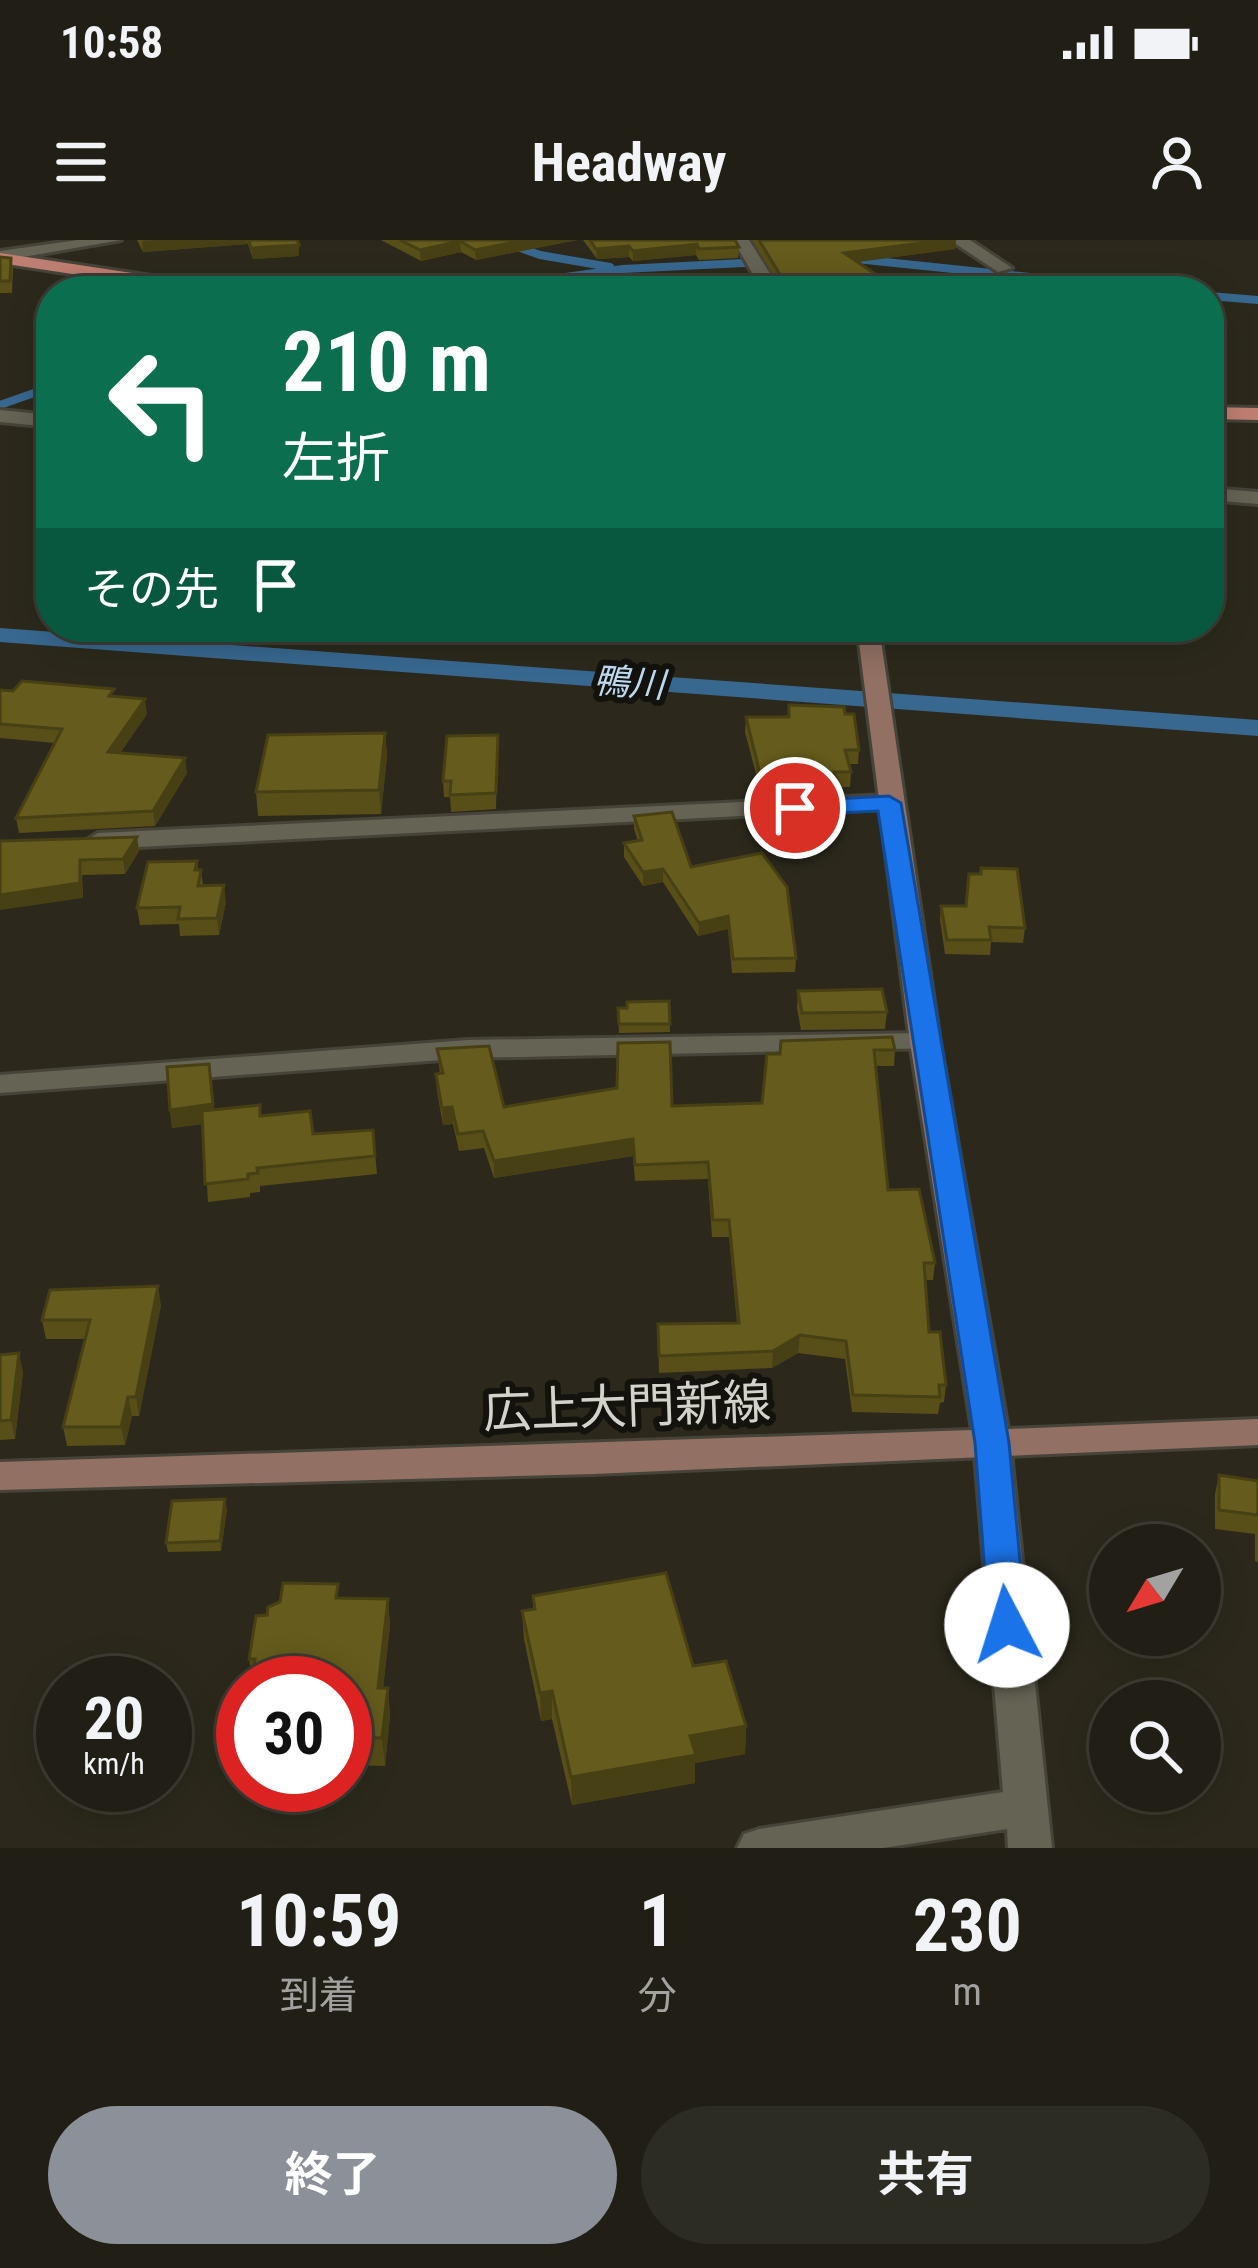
<!DOCTYPE html>
<html lang="ja">
<head>
<meta charset="utf-8">
<style>
	body { margin:0; font-family:"Roboto Condensed","Noto Sans JP",sans-serif; background:#2d2c22; color:#f1f3f6; height:100vh; display:flex; flex-direction:column; font-size:45px; white-space:nowrap }
	* { box-sizing:border-box; margin:0 }
	p { font-size:39px; color:#a2a2a0 }
	.icon { flex:none; width:66px; height:66px; fill:none; stroke:currentColor; stroke-width:2; stroke-linecap:round; stroke-linejoin:round }
	.map { position:relative; height:1608px; overflow:hidden }
	.sheet { display:flex; flex-direction:column; background:#211f15; flex:1 }
	.sheet>* { flex:none }
	.hud { position:absolute; left:36px; top:36px; width:1188px; height:366px; border-radius:48px; box-shadow:0 6px 30px #0003,0 0 0 3px #3e3d34; background:#0b6e4f; color:#fff; overflow:hidden }
	.needle { width:78px; rotate:232deg }
	.fabs { position:absolute; left:1089px; top:1284px; display:grid; gap:24px }
	.fabs a { display:grid; place-items:center; width:132px; height:132px; border-radius:50%; background:#211f15; box-shadow:0 6px 30px #0003,0 0 0 3px #3e3d34; font-size:60px }
	.speed { position:absolute; left:36px; top:1416px; display:flex; gap:24px; font-size:60px; font-weight:700; text-align:center }
	.speed>* { display:grid; place-content:center; width:156px; height:156px; border-radius:50%; background:#211f15; box-shadow:0 6px 30px #0003,0 0 0 3px #3e3d34; line-height:1 }
	.speed small { font-size:30px; font-weight:400 }
	.speed .limit { border:18px solid #d22; background:#fff; color:#111 }
	.pin { position:absolute; display:grid; place-items:center; width:102px; height:102px; color:#fff; margin:-51px; border:6px solid #fff; border-radius:50%; box-shadow:0 3px 12px #0007 }
	.me { position:absolute; width:132px; margin:-66px; rotate:355deg; stroke-linejoin:round; filter:drop-shadow(0 0 9px #0008) }
	.turn { display:flex; align-items:center; gap:42px; height:252px; padding:0 48px; font-size:54px }
	.turn .icon { width:156px; height:156px; stroke-width:2.5 }
	.turn b { display:block; font-size:84px; line-height:102px }
	.then { display:flex; align-items:center; height:114px; padding:0 48px; background:#0003; gap:24px; font-size:45px }
	.eta { display:flex; justify-content:space-evenly; align-items:center; height:204px; text-align:center }
	.eta b { font-size:72px; font-weight:700; line-height:84px }
	.cta { display:flex; gap:24px; margin-top:auto; padding:24px 48px }
	.cta a { flex:1; height:138px; border-radius:72px; background:#8c9099; color:#fff; font-size:48px; font-weight:700; line-height:138px; text-align:center }
	.cta a+a { background:#2d2c22; color:#f1f3f6 }
	.status { display:flex; justify-content:space-between; align-items:center; height:84px; padding:0 60px; background:#211f15; direction:ltr }
	.status svg { height:33px; fill:currentColor }
	header { display:flex; justify-content:space-between; align-items:center; height:156px; padding:0 48px; background:#211f15; font-size:54px; font-weight:700 }
	.map>svg:first-child { display:block }
	.water { fill:#386890 }
	.lines { fill:none; stroke-linecap:round; stroke-linejoin:round }
	.stream { stroke:#386890; stroke-width:8 }
	.street-casing { stroke:#464439; stroke-width:6 }
	.secondary-casing { stroke:#464439; stroke-width:6 }
	.primary-casing { stroke:#464439; stroke-width:6 }
	.street { fill:#656354; fill-rule:evenodd }
	.secondary { fill:#927063; fill-rule:evenodd }
	.primary { fill:#bf7e72; fill-rule:evenodd }
	.wall { fill:#574e18 }
	.shaded-wall { fill:#474014 }
	.building { fill:#655b1c; stroke:#474014; stroke-width:3 }
	.route { fill:#1a73e8; stroke:#114b97; stroke-width:3 }
	.labels { text-anchor:middle; stroke-width:12; stroke-linejoin:round; paint-order:stroke }
	.far-water-label { font-size:36px; font-style:italic; fill:#bedaf2; stroke:#13120c }
	.near-street-label { font-size:48px; fill:#d4d3cb; stroke:#13120c }
</style>
</head>
<body>
<div class="status"><b>10:58</b><svg viewBox="0 0 49 12"><path d="M0 12V9h3v3zM5 12V6h3v6zM10 12V3h3v9zM15 12V0h3v12zM26 1h20v11H26zM47 4h2v5h-2z"/></svg></div>
<header><svg class="icon" aria-label="menu" viewBox="0 0 24 24"><path d="M4 6h16M4 12h16M4 18h16"/></svg>Headway<svg class="icon" aria-label="person" viewBox="0 0 24 24"><circle cx="12" cy="8" r="4"/><path d="M4 21q1-7 8-7t8 7"/></svg></header>
<div class="map">
<svg width="1258" height="1608" viewBox="0 0 1258 1608">
	<rect width="100%" height="100%" fill="#2c291c"/>
	<path class="water" d="M0,388L1258,480V496L0,402Z"/>
	<g class="lines">
		<path class="stream" d="M498,0L540,15L610,27
			M856,19L1165,51
			M466,51L623,29L782,21
			M1209,56L1258,60
			M0,165L51,147"/>
		<defs>
			<path id="street" d="M78,0H121L0,21V11Z
				M733,0H749L781,51H763Z
				M950,0H970L1012,28L998,32Z
				M0,170L51,175V187L0,182Z
				M1209,248L1258,252V264L1209,260Z
				M889,555L898,558L902,563L898,568L98,609L85,601L98,593Z
				M925,793L940,802L936,808L468,818L0,853V835L468,800Z
				M992,1189L1005,1193L1010,1203L1052,1608H1008L1007,1589L883,1608H737L744,1594L759,1589L1003,1552L974,1203L979,1193Z"/>
			<path id="secondary" d="M857,387H879L940,802L1008,1189L1258,1179V1205L594,1234L0,1250V1222L972,1190L910,802Z"/>
			<path id="primary" d="M0,13L218,46L227,51H184L0,23Z
				M1209,167L1258,168V180L1209,179Z"/>
		</defs>
		<use href="#street" class="street-casing"/>
		<use href="#secondary" class="secondary-casing"/>
		<use href="#primary" class="primary-casing"/>
		<use href="#street" class="street"/>
		<use href="#secondary" class="secondary"/>
		<use href="#primary" class="primary"/>
	</g>
	<path class="wall" d="M137,0H297L299,16L253,19L248,4L143,12Z
		M381,0H577L476,20L461,12L421,21Z
		M583,0H735L739,7L738,18L699,20L696,15L633,21L629,17L597,19Z
		M752,0H956L955,9L857,22L901,51H783Z
		M0,17L11,18L13,30L12,53H0Z
		M0,450L115,457L147,474L120,513L187,533L155,586L19,593L16,578L55,503L0,498Z
		M845,474L859,510L858,524H849L851,532L850,547H835V553L762,557L745,492L746,477Z
		M385,493L387,516L381,574L258,576L256,552Z
		M498,495L496,569L451,572L450,557H444L443,541Z
		M634,576L796,718L795,732L732,733L728,689L698,696L663,642L643,646L624,617V603L638,601L634,589Z
		M137,597L139,611L125,634L82,635L83,658L0,601Z
		M197,621L198,630H201L203,645L226,662L219,695L180,696L179,684L140,685L137,668Z
		M981,628L1025,688L1023,703L991,702L990,715L945,714L940,680L941,666H966L980,634Z
		M798,751L887,772L885,789L801,790L797,768Z
		M669,761L670,792L619,793L618,768Z
		M437,809L504,867L672,866L762,863L780,814L895,810L894,826H875L888,950L935,1023L933,1040H925L929,1092L946,1145L944,1162L940,1163L938,1174L852,1172L845,1119L798,1113L772,1128L659,1133L658,1084L737,1083L729,997H712L708,939L635,941L633,916L494,938L484,908L459,911L453,884L443,885L437,851L436,834H440Z
		M170,870H215L261,876L313,894L373,890L377,934L260,946V952L250,953V957L208,962L203,884L172,888Z
		M161,1065L139,1176H132L125,1205L67,1206L63,1187L85,1099H46L42,1080Z
		M0,1115L23,1132L15,1199L0,1200Z
		M1219,1235L1258,1241V1322L1255,1321V1294L1215,1289V1254Z
		M227,1269L221,1311L168,1312L166,1303Z
		M533,1356L693,1426L746,1486L745,1514L695,1523V1543L572,1565L552,1479L541,1481L524,1399L522,1371L533,1369Z
		M340,1358L388,1359L390,1386L383,1448H388L390,1476L385,1526L345,1525V1443L252,1438L249,1419L267,1375Z
		M243,1488V1545H304L303,1549L242,1547L237,1520Z"/>
	<path class="shaded-wall" d="M157,0H247L248,4L143,12L142,1Z
		M525,0H577L476,20L475,10Z
		M945,0H956L955,9L843,24L844,13Z
		M460,1L461,12L421,21L420,10Z
		M697,4L696,15L633,21V11Z
		M299,5V16L253,19L251,8Z
		M629,6V17L597,19L596,9Z
		M145,459L147,474L110,526L108,512Z
		M385,493L387,516L381,574L379,550Z
		M185,518L187,533L155,586L153,571Z
		M137,597L139,611L125,634L123,619Z
		M80,620L83,658L0,670V655Z
		M663,629V642L643,646V632Z
		M224,645L226,662L219,695L217,678Z
		M728,676V689L698,696L699,683Z
		M209,824L216,882L172,888L170,870Z
		M452,867L453,884L443,885L442,868Z
		M633,899V916L494,938V921Z
		M158,1046L161,1065L139,1176L136,1157Z
		M800,1095L798,1113L772,1128L773,1111Z
		M19,1113L23,1132L15,1199L11,1180Z
		M128,1157L132,1176L125,1205L121,1187Z
		M225,1259L227,1269L221,1311L220,1301Z
		M388,1359L390,1386L380,1476L378,1448Z
		M388,1448L390,1476L385,1526L382,1498Z
		M552,1451V1479L541,1481L540,1453Z
		M746,1486L745,1514L695,1523V1543L572,1565L571,1537L690,1496Z"/>
	<path class="building" d="M249,0H297L299,5L251,8Z
		M400,0H525L475,10L460,1L420,10Z
		M590,0H735L739,7L699,9L697,4L633,11L629,6L596,9Z
		M759,0H945L844,13L901,51H793L785,43Z
		M0,17L11,18L10,41H0Z
		M22,441L114,449L109,456L145,459L108,512L185,518L153,571L16,578L62,489L0,484V450L13,451Z
		M789,465L844,467L845,474H854L859,510H845L851,532H834L836,538L762,542L746,477H789Z
		M385,493L379,550L256,552L268,495Z
		M498,495L496,553L450,555L451,541H443L447,496Z
		M672,572L691,627L762,613L787,647L796,718L733,719L728,676L699,683L663,629L643,632L624,603L642,600L634,576Z
		M137,597L123,619L80,620V643L0,655V601Z
		M197,621L195,630H201L198,646L224,645L217,678L178,679L180,667L137,668L148,622Z
		M981,628L1017,629L1025,688L989,687L991,700H947L941,666H966L969,634H981Z
		M882,749L887,772L802,773L798,751Z
		M669,761L670,784H619L618,768H627V762Z
		M892,797L895,810H874L888,950L919,949L935,1023H924L929,1092H940L946,1145H939L940,1157L853,1155L846,1101L800,1095L773,1111L659,1116L658,1084L739,1083L729,980H713L708,922L635,925L633,899L494,921L483,891L458,894L452,867L442,868L436,834L443,833L437,809L489,806L504,867L617,848L618,803L670,802L672,866L762,863L767,814H780L781,801Z
		M209,824L213,864L170,870L167,827Z
		M260,865V876L310,871L313,894L373,890L375,916L257,928L258,933L248,934V939L205,944L202,871Z
		M158,1046L136,1157H128L121,1187H63L90,1080H42L50,1050Z
		M19,1113L11,1180L0,1181V1115Z
		M1219,1235L1258,1241V1275L1219,1270Z
		M225,1259L220,1301L166,1303L172,1261Z
		M666,1333L693,1426L726,1421L746,1486L690,1496L696,1515L571,1537L552,1451L540,1453L522,1371L535,1369L533,1356Z
		M283,1343L338,1344L336,1358L388,1359L378,1448H388L382,1498L345,1497V1443H251L255,1419H249L256,1376L267,1375L268,1367L280,1362Z
		M243,1488V1520H237Z"/>
	<path class="route" d="M889,556L901,563L1009,1203L1026,1385L1020,1396L1007,1400L995,1396L989,1385L975,1203L878,571L795,575L783,568L795,561Z"/>
	<g class="labels">
		<g class="far-water-label">
			<text transform="translate(629 442) rotate(4)" y="13">鴨川</text>
		</g>
		<g class="near-street-label">
			<text transform="translate(627 1166) rotate(-2)" y="17">広上大門新線</text>
		</g>
	</g>
</svg>
<div class="fabs">
<a><svg class="needle" viewBox="-14 -14 28 28"><path d="M0-13l5 13h-10z" fill="#e53935"/><path d="M0 13l5-13h-10z" fill="#a2a2a0"/></svg></a>
<a><svg class="icon" aria-label="search" viewBox="0 0 24 24"><circle cx="10" cy="10" r="6"/><path d="M15 15l6 6"/></svg></a>
</div>
<div class="speed"><div>20<small>km/h</small></div><div class="limit">30</div></div>
<div class="pin" style="left:795px;top:568px;background:#d93025"><svg class="icon" aria-label="arrive" viewBox="0 0 24 24"><path d="M6 21V4h12l-3 4 3 4H6"/></svg></div>
<svg class="me" style="left:1007px;top:1385px" viewBox="-20 -20 40 40"><circle r="19" fill="#fff"/><path d="M0-13L10 11 0 6-10 11z" fill="#1a73e8"/></svg>
<div class="hud">
<div class="turn"><svg class="icon" aria-label="left" viewBox="0 0 24 24"><path d="M17 20v-9H6M10 6l-5 5 5 5"/></svg><div><b>210 m</b>左折</div></div>
<div class="then">その先<svg class="icon" aria-label="arrive" viewBox="0 0 24 24"><path d="M6 21V4h12l-3 4 3 4H6"/></svg></div>
</div>
</div>
<section class="sheet">
<div class="eta">
<div><b>10:59</b><p>到着</p></div>
<div><b>1</b><p>分</p></div>
<div><b>230</b><p>m</p></div>
</div>
<div class="cta"><a>終了</a><a>共有</a></div>
</section>
</body>
</html>
